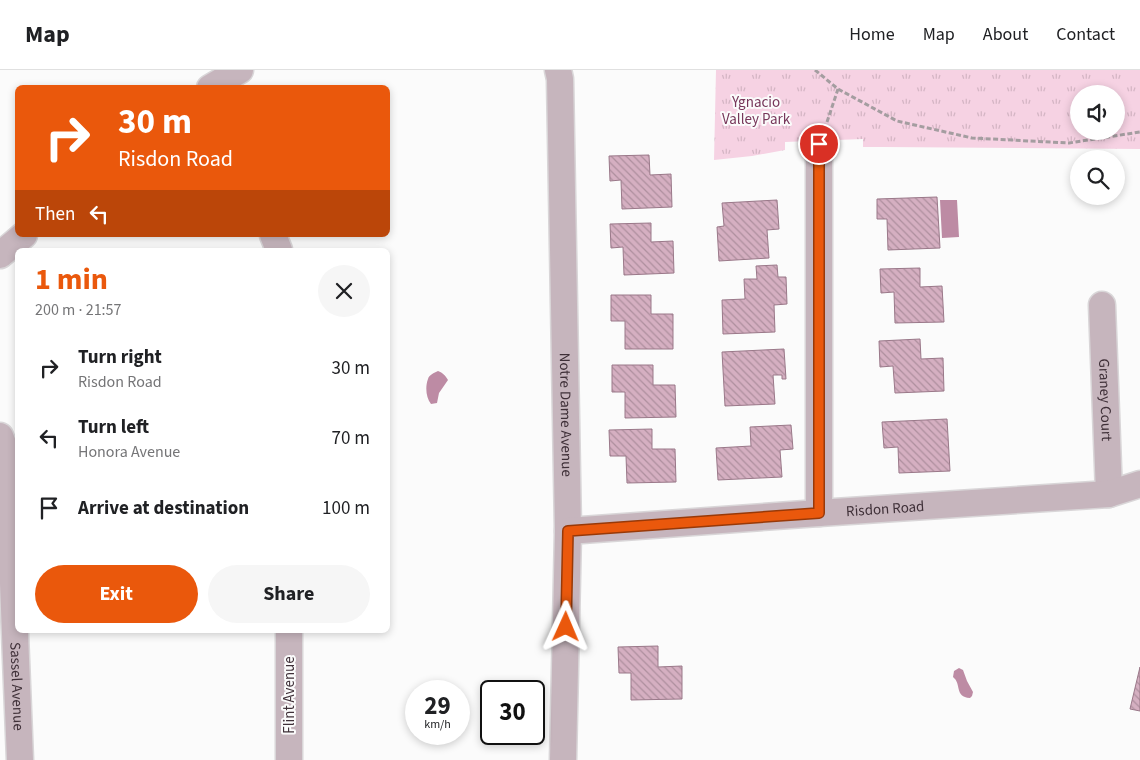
<!DOCTYPE html>
<html lang="en">
<head>
<meta charset="utf-8">
<style>
	body { margin:0; font-family:"Source Sans 3",sans-serif; background:#f6f6f6; color:#202124; height:100vh; display:flex; flex-direction:column; font-size:19px; white-space:nowrap }
	* { box-sizing:border-box; margin:0 }
	p { font-size:16px; color:#757577 }
	.icon { flex:none; width:28px; height:28px; fill:none; stroke:currentColor; stroke-width:2; stroke-linecap:round; stroke-linejoin:round }
	.map { position:relative; flex:1; overflow:hidden }
	.drawer { position:absolute; left:15px; top:178px; width:375px; height:385px; display:flex; flex-direction:column; background:#fff; border-radius:8px; box-shadow:0 2px 8px #0003 }
	.drawer>* { flex:none }
	.hud { position:absolute; left:15px; top:15px; width:375px; height:152px; border-radius:8px; box-shadow:0 2px 8px #0003; background:#ea580c; color:#fff; overflow:hidden }
	.tools { position:absolute; left:1070px; top:15px; display:grid; gap:10px }
	.tools a { display:grid; place-items:center; width:55px; height:55px; border-radius:50%; background:#fff; box-shadow:0 2px 8px #0003; font-size:25px }
	.speed { position:absolute; left:405px; top:610px; display:flex; gap:10px; font-size:25px; font-weight:700; text-align:center }
	.speed>* { display:grid; place-content:center; width:65px; height:65px; border-radius:50%; background:#fff; box-shadow:0 2px 8px #0003; line-height:1 }
	.speed small { font-size:12px; font-weight:400 }
	.speed .limit { border:2px solid #111; border-radius:8px; background:#fff; color:#111 }
	.pin { position:absolute; display:grid; place-items:center; width:42px; height:42px; color:#fff; margin:-21px; border:2px solid #fff; border-radius:50%; box-shadow:0 1px 5px #0007 }
	.me { position:absolute; width:55px; margin:-28px; rotate:1deg; stroke-linejoin:round; filter:drop-shadow(0 0 4px #0008) }
	.turn { display:flex; align-items:center; gap:18px; height:105px; padding:0 20px; font-size:22px }
	.turn .icon { width:65px; height:65px; stroke-width:2.5 }
	.turn b { display:block; font-size:35px; line-height:42px }
	.then { display:flex; align-items:center; height:48px; padding:0 20px; background:#0003; gap:10px; font-size:19px }
	.round { display:grid; place-items:center; flex:none; width:52px; height:52px; border-radius:26px; background:#f6f6f6 }
	.head { display:flex; align-items:center; justify-content:space-between; height:85px; padding:0 20px }
	h1 { font-size:30px; font-weight:700; line-height:38px; color:#ea580c }
	.cta { display:flex; gap:10px; margin-top:auto; padding:10px 20px }
	.cta a { flex:1; height:58px; border-radius:30px; background:#ea580c; color:#fff; font-size:20px; font-weight:700; line-height:58px; text-align:center }
	.cta a+a { background:#f6f6f6; color:#202124 }
	ul { padding:0; list-style:none }
	li { display:flex; align-items:center; gap:15px; height:70px; padding:0 20px }
	li div { flex:1 }
	li b { display:block; font-size:19px }
	li em { font-style:normal }
	header { display:flex; align-items:center; gap:30px; box-sizing:border-box; height:70px; padding:0 25px; background:#fff; border-bottom:1px solid #e0e0e0 }
	header strong { font-size:24px }
	nav { display:flex; gap:28px; margin-inline-start:auto; font-size:18px }
	.map>svg:first-child { display:block }
	.park { fill:url(#park-tufts); fill-rule:evenodd }
	.water { fill:#bd8ba4 }
	.building { fill:url(#building-back-hatch); stroke:#9a7889 }
	.lines { fill:none; stroke-linecap:round; stroke-linejoin:round }
	.minor-casing { stroke:#d9d6d8; stroke-width:29 }
	.path { stroke:#a49da0; stroke-width:3; stroke-dasharray:5 2.5; stroke-linecap:butt }
	.minor { stroke:#c6b5bd; stroke-width:26 }
	.route-casing { stroke:#983908; stroke-width:12 }
	.route { stroke:#ea580c; stroke-width:9 }
	.labels { text-anchor:middle; stroke-width:4; stroke-linejoin:round; paint-order:stroke }
	.park-label { font-size:15px; fill:#77375a; stroke:#fbfbfb }
	.street-label { font-size:15px; fill:#3f3038; stroke:#fbfbfb }
</style>
</head>
<body>
<header>
<strong>Map</strong>
<nav><a>Home</a><a>Map</a><a>About</a><a>Contact</a></nav>
</header>
<div class="map">
<svg width="1140" height="690" viewBox="0 0 1140 690">
	<defs>
		<pattern id="park-tufts" width="24" height="20" patternUnits="userSpaceOnUse" patternTransform="scale(1.25)"><rect width="24" height="20" fill="#f6d2e3"/><path d="M3 7l-1-3M5 7V3M7 7l1-3M15 17l-1-3M17 17v-4M19 17l1-3" fill="none" stroke="#d4b5c4"/></pattern>
		<pattern id="building-back-hatch" width="6" height="6" patternUnits="userSpaceOnUse" patternTransform="scale(1.25)"><rect width="6" height="6" fill="#d5afc1"/><path d="M-1 5l2 2M0 0l6 6M5-1l2 2" fill="none" stroke="#ae8f9e"/></pattern>
	</defs>
	<rect width="100%" height="100%" fill="#fbfbfb"/>
	<path class="park" d="M716,0H1140V79L883,77H863V69L785,72V80L752,86L714,90ZM1079,24H1116V61H1079Z"/>
	<path class="water" d="M940,130H957L959,167L942,168Z
		M438,301C443,303 445,305 448,310L439,323L437,333L431,334C426,328 425,317 428,309C429,305 434,303 438,301Z
		M959,598L963,600L967,611L973,622L972,626L970,628C954,627 962,614 953,607L954,601Z"/>
	<path class="building" d="M649,85L650,105L671,104L672,137L622,139L621,110L610,111L609,86Z
		M937,127L940,178L888,180L887,149H877V129Z
		M777,130L779,159L767,160L769,188L719,191L717,157L724,156L722,133Z
		M651,153V172L673,171L674,203L624,205L623,177L611,178L610,154Z
		M777,195L778,207H786L787,234L774,235L775,262L723,264L722,230L745,229L744,209H757L756,196Z
		M920,198V217L942,216L944,252L895,253L894,222L881,223L880,199Z
		M611,225H651V244H673V279H625V251H611Z
		M920,269L921,289L943,288L944,321L895,323L893,296L880,297L879,271Z
		M784,279L786,309H782V305H773L775,334L725,336L722,282Z
		M612,295H653V315H675L676,347L625,348V322H612Z
		M947,349L950,401L899,403L898,377L884,378L882,352Z
		M791,355L793,379L780,380L782,407L718,410L716,378L751,376L750,357Z
		M652,359V379H675L676,412L627,413L626,386H610L609,360Z
		M658,576V597L682,596V629L631,630V603H619L618,577Z
		M1140,597V641L1130,639Z"/>
	<g class="lines">
		<defs>
			<g id="minor">
				<path id="s1" d="M558,0L560,9L568,461L563,690"/>
				<path d="M210,18L240,0"/>
				<path d="M819,75V443"/>
				<path d="M273,165L279,180"/>
				<path d="M0,185L24,165"/>
				<path id="s2" d="M1102,235L1109,424"/>
				<path id="s3" d="M0,366L8,387L20,690"/>
				<path id="s4" d="M568,461L819,443L1109,424L1140,414"/>
				<path d="M289,690V560"/>
			</g>
		</defs>
		<use href="#minor" class="minor-casing"/>
		<path class="path" d="M815,0L838,19L897,51L972,68L1069,73L1140,62
			M827,52L838,19"/>
		<use href="#minor" class="minor"/>
	</g>
	<g class="lines">
		<defs>
			<path id="route" d="M566,557L568,461L819,443V74"/>
		</defs>
		<use href="#route" class="route-casing"/>
		<use href="#route" class="route"/>
	</g>
	<g class="labels">
		<g class="park-label">
			<text x="756" y="37">Ygnacio<tspan x="756" dy="17">Valley Park</tspan></text>
		</g>
		<g class="street-label">
			<text dy="5" stroke="none"><textPath href="#s2" startOffset="95">Graney Court</textPath></text>
			<text dy="5" stroke="none"><textPath href="#s1" startOffset="345">Notre Dame Avenue</textPath></text>
			<text dy="5" stroke="none"><textPath href="#s4" startOffset="318">Risdon Road</textPath></text>
			<text dy="5" stroke="none"><textPath href="#s3" startOffset="252">Sassel Avenue</textPath></text>
			<text transform="translate(289 625) rotate(-90)" y="5">Flint Avenue</text>
		</g>
	</g>
</svg>
<div class="tools">
<a><svg class="icon" aria-label="sound" viewBox="0 0 24 24"><path d="M4 9h4l5-4v14l-5-4H4zM17 9q2 3 0 6"/></svg></a>
<a><svg class="icon" aria-label="search" viewBox="0 0 24 24"><circle cx="10" cy="10" r="6"/><path d="M15 15l6 6"/></svg></a>
</div>
<div class="speed"><div>29<small>km/h</small></div><div class="limit">30</div></div>
<div class="pin" style="left:819px;top:74px;background:#d93025"><svg class="icon" aria-label="arrive" viewBox="0 0 24 24"><path d="M6 21V4h12l-3 4 3 4H6"/></svg></div>
<svg class="me" style="left:566px;top:557px" viewBox="-20 -20 40 40"><path d="M0-17L14 15 0 8-14 15z" fill="#ea580c" stroke="#fff" stroke-width="4"/></svg>
<div class="hud">
<div class="turn"><svg class="icon" aria-label="right" viewBox="0 0 24 24"><path d="M7 20v-9h11M14 6l5 5-5 5"/></svg><div><b>30 m</b>Risdon Road</div></div>
<div class="then">Then<svg class="icon" aria-label="left" viewBox="0 0 24 24"><path d="M17 20v-9H6M10 6l-5 5 5 5"/></svg></div>
</div>
<section class="drawer">
<div class="head"><div><h1>1 min</h1><p>200 m · 21:57</p></div><a class="round"><svg class="icon" aria-label="close" viewBox="0 0 24 24"><path d="M6 6l12 12M18 6L6 18"/></svg></a></div>
<ul>
<li><svg class="icon" aria-label="right" viewBox="0 0 24 24"><path d="M7 20v-9h11M14 6l5 5-5 5"/></svg><div><b>Turn right</b><p>Risdon Road</p></div><em>30 m</em></li>
<li><svg class="icon" aria-label="left" viewBox="0 0 24 24"><path d="M17 20v-9H6M10 6l-5 5 5 5"/></svg><div><b>Turn left</b><p>Honora Avenue</p></div><em>70 m</em></li>
<li><svg class="icon" aria-label="arrive" viewBox="0 0 24 24"><path d="M6 21V4h12l-3 4 3 4H6"/></svg><div><b>Arrive at destination</b></div><em>100 m</em></li>
</ul>
<div class="cta"><a>Exit</a><a>Share</a></div>
</section>
</div>
</body>
</html>
